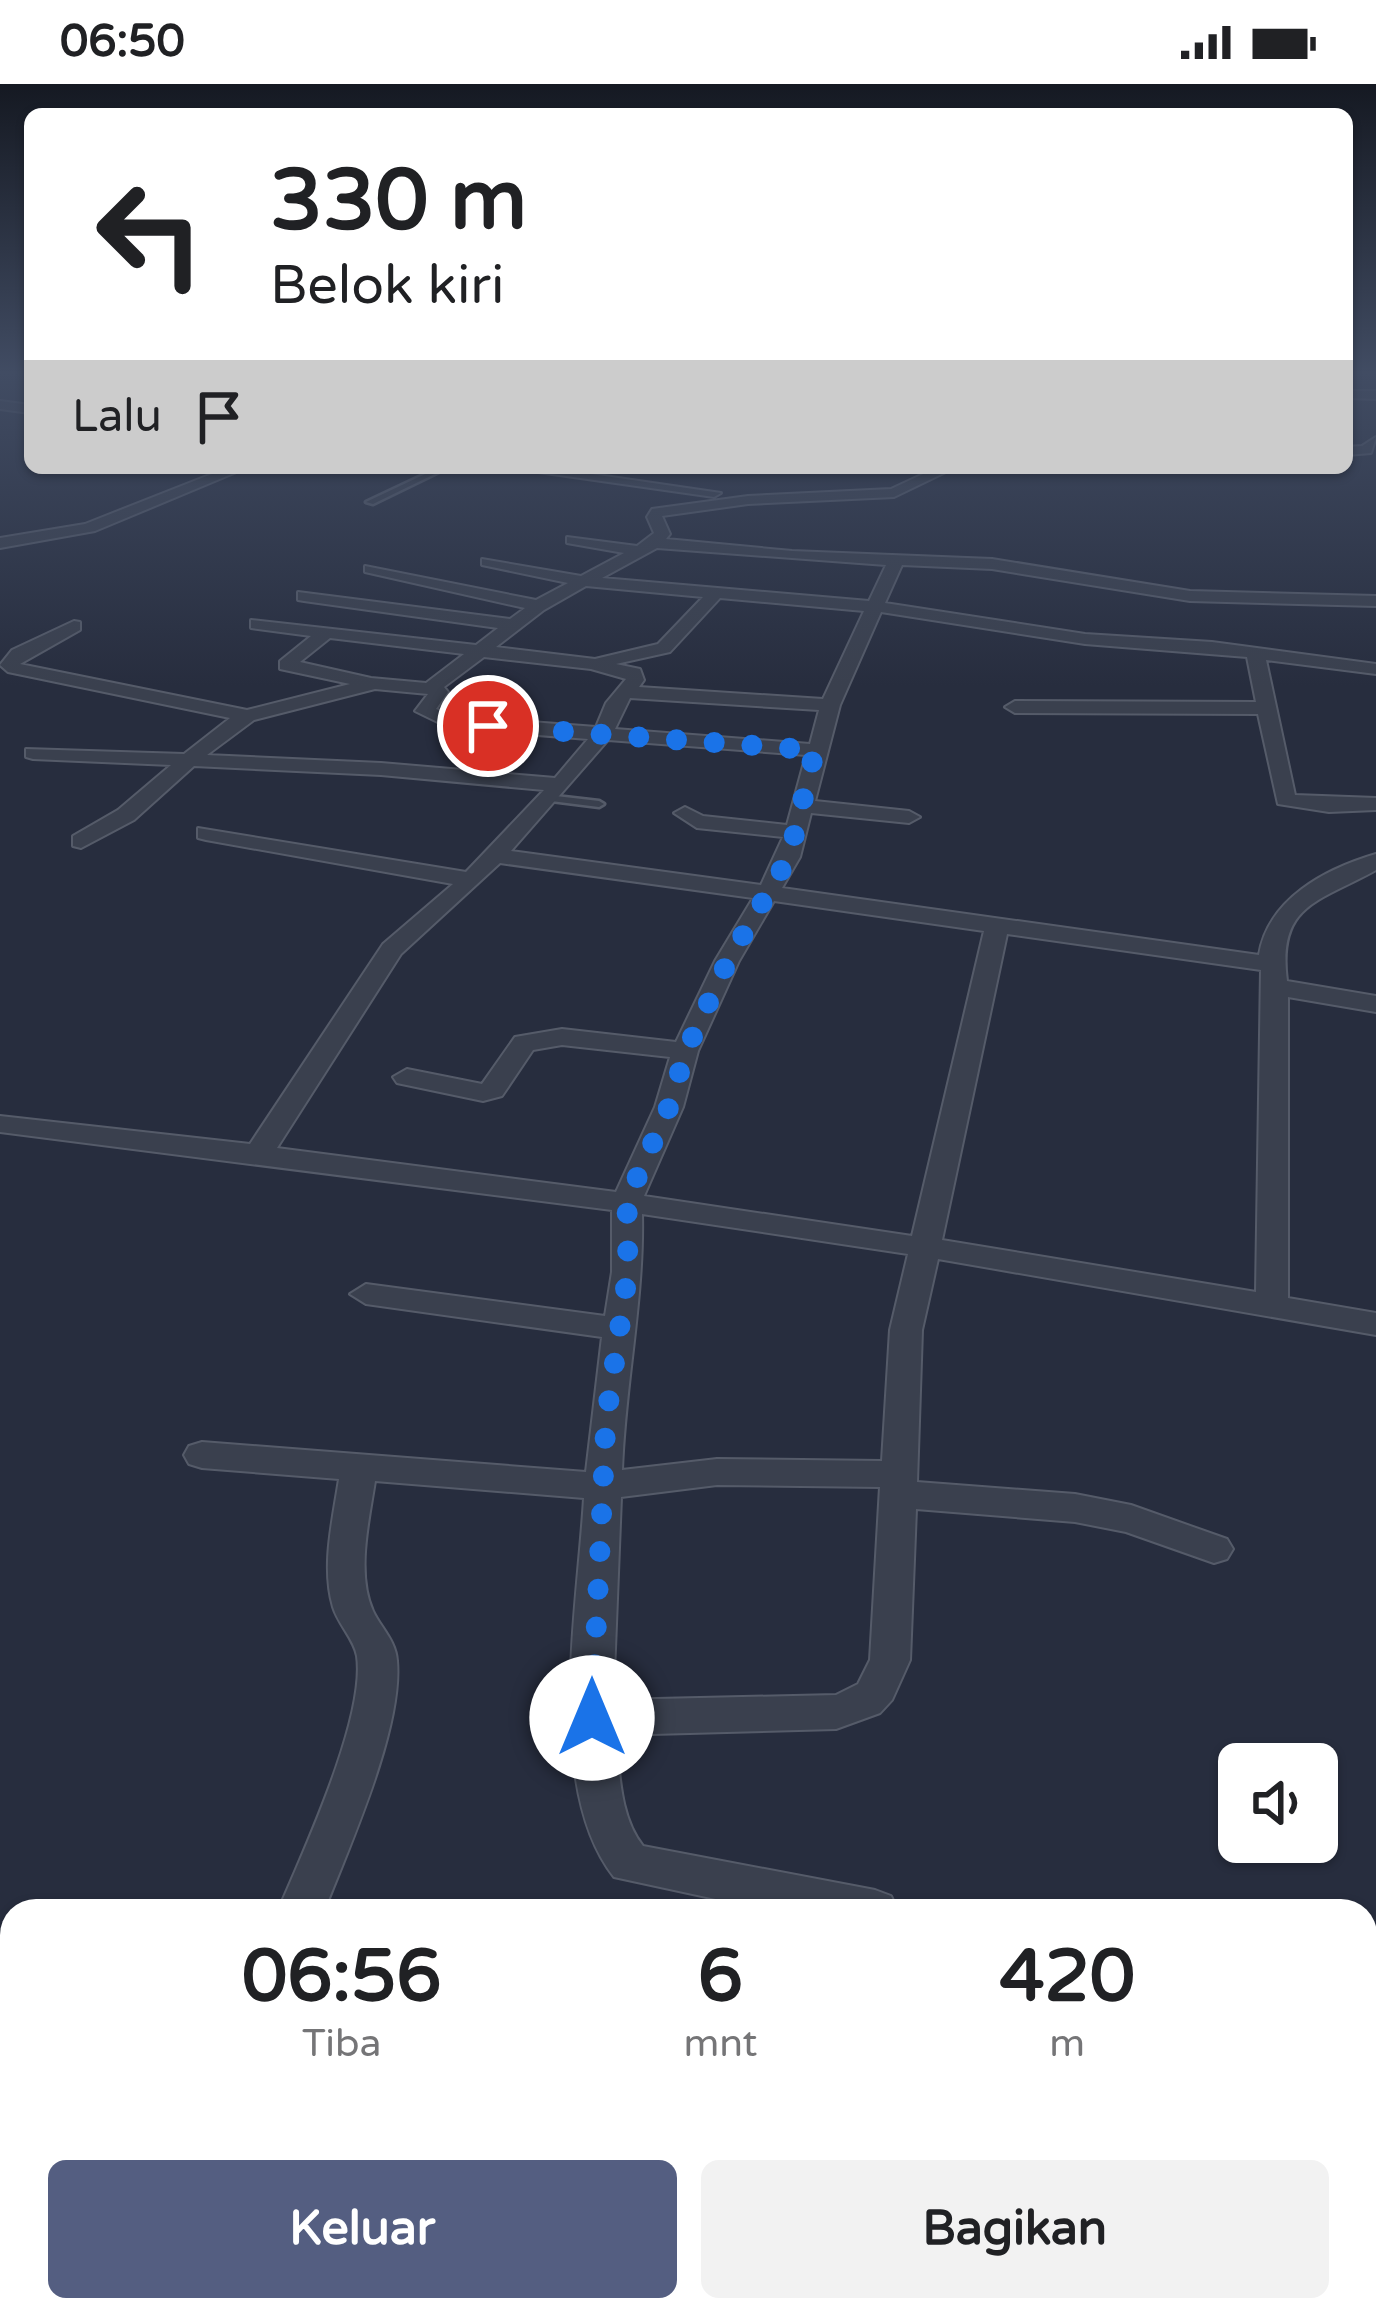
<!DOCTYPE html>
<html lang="id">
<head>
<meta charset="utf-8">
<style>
	body { margin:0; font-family:"Varela Round",sans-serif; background:#f2f2f2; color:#202124; height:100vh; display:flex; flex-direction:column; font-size:45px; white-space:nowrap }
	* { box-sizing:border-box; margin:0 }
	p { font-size:39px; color:#757577 }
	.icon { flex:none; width:66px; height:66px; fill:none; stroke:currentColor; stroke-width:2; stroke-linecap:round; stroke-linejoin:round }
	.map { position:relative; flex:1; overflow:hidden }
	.sheet { position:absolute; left:0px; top:1815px; width:1377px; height:423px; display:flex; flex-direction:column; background:#fff; border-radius:36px 36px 0 0; box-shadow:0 3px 9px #0004 }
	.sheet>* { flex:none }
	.hud { position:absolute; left:24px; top:24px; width:1329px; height:366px; border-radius:18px; box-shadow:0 3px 9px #0004; background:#fff; color:#202124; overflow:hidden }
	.fabs { position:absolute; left:1218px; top:1659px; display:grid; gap:24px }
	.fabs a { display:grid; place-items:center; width:120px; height:120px; border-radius:18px; background:#fff; box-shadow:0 3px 9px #0004; font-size:60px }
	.pin { position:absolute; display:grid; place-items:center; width:102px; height:102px; color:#fff; margin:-51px; border:6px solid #fff; border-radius:50%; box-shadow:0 3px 12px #0007 }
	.me { position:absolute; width:132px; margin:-66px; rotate:0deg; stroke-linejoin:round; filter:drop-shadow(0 0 9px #0008) }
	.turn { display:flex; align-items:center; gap:42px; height:252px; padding:0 48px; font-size:54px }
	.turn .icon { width:156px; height:156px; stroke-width:2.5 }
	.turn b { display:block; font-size:84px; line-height:102px }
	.then { display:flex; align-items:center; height:114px; padding:0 48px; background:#0003; gap:24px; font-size:45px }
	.eta { display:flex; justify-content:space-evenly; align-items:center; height:204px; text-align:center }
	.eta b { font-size:72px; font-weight:700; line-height:84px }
	.cta { display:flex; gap:24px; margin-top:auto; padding:24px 48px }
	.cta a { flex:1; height:138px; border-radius:18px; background:#545e81; color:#fff; font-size:48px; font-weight:700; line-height:138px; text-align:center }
	.cta a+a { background:#f2f2f2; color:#202124 }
	.status { display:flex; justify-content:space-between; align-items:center; height:84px; padding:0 60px; background:#fff; direction:ltr }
	.status svg { height:33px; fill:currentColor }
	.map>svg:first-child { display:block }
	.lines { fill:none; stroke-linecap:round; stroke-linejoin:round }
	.service-casing { stroke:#555b69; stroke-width:5 }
	.minor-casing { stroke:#555b69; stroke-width:4 }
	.service { fill:#3a404e; fill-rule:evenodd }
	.minor { fill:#3a404e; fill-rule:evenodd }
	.route { stroke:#1a73e8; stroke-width:21; stroke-dasharray:0 37.8 }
</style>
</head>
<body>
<div class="status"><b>06:50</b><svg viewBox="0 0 49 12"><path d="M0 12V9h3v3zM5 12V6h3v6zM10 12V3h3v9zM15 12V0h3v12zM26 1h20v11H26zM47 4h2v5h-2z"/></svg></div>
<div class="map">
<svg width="1376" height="2237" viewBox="0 0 1376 2237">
	<rect width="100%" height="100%" fill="#272d3e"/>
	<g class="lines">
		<defs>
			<path id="service" d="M438,384H447L373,420L366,418Z
				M547,711L599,717L604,720L599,723L543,716V712Z"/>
			<path id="minor" d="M1351,307H1376V315L1347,314Z
				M0,317L30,321V329L0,325Z
				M1376,353L1371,369L1347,371V363L1362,362Z
				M227,384H246L95,447L0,464V454L85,440Z
				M510,384H550L721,409L714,413Z
				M936,384H954L894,413L748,420L662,432L670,450L666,455L792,467L992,475L1190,507L1376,512V522L1190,517L992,485L902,481L885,519L1085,550L1212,558L1376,580V590L1266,576L1295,711L1376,714V726L1329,728L1278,720L1258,630L1015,629L1005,623L1015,617L1256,618L1247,573L1085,560L881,528L840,621L815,717L909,727L920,733L909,739L811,729L800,773L782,804L1259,871C1268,815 1325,785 1376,770V786C1319,818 1277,820 1287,897L1376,912V928L1288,913V1214L1376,1229V1251L938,1175L922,1246L917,1398L1075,1410L1131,1421L1227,1455L1233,1465L1227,1475L1214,1479L1126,1448L1075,1438L916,1425L910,1576L892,1616L880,1629L836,1645L615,1651C620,1687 619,1732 643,1762L875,1806L891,1812L898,1827H771L614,1793C544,1704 578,1522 584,1414L375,1397C369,1436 356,1489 373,1527C381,1544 396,1557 397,1577C403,1644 349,1763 324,1827H278C303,1768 366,1633 357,1572C354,1555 338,1540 333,1523C321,1482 333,1435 339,1395L202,1384L189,1380L184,1371L189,1362L202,1358L586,1388L602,1253L366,1220L350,1210L366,1200L605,1232L612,1188V1126L0,1048V1032L250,1060L383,860L453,800L206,756L198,754V744L466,788L544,706L381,691L194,682L134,736L81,764L73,762V752L118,726L171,681L33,675L26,673V665L184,670L230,634L8,588L0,581L12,566L74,537L80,538V546L20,580L247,626L350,600L280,585V577L311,552L251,544V536L476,561L498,544L304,517L298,516V508L510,535L525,524L365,488V482L536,516L568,499L482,481V475L581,492L624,469L567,459V453L637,462L654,449L647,433L652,425L748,412L891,405ZM657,464L886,481L869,517L602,494ZM586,502L703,513L658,560L595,575L496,563L544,526ZM720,514L864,527L823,615L639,603L644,596L640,585L616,580L670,568ZM330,554L464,570L426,599L371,594L300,578ZM484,573L591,585L626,595L606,619L596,643L454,632L436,625L448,608L444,603ZM375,605L428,610L415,627L450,644L588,655L555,694L381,679L207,671L254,636ZM630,614L819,626L810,660L615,645ZM608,656L806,671L787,741L703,732L685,723L674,729L697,744L783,753L761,801L511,767ZM500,779L753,814L715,877L676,958L562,945L515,953L482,1000L407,985L393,993L397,999L483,1017L502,1012L533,966L562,961L670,973L655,1023L616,1108L277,1064L401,870ZM774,817L984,847L912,1152L644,1112L683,1023L698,967L739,877ZM1007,850L1261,886L1256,1208L942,1156ZM642,1130L908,1170L890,1246L882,1377L717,1375L622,1386C625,1300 644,1216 642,1130ZM717,1401L880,1403L870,1576L858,1600L836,1611L613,1616L621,1413Z
				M1365,1927L1376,1930V1976L1365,1973Z
				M89,2226H144L140,2237H85Z"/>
		</defs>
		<use href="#service" class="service-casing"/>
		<use href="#minor" class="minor-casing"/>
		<use href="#service" class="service"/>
		<use href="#minor" class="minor"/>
	</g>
	<linearGradient id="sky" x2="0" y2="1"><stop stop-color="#151922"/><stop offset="0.48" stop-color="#414c63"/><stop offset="1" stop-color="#414c63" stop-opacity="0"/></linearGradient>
	<rect width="1376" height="602" fill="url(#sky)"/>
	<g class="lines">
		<path class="route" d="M488,642L815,666L789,773L728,877L686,967L669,1023L627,1116L628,1188L606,1336L592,1634"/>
	</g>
</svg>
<div class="fabs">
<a><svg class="icon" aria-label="sound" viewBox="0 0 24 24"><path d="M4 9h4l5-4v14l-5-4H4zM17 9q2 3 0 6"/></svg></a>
</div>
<div class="pin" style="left:488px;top:642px;background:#d93025"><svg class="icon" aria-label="arrive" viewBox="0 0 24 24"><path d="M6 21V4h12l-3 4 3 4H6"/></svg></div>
<svg class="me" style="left:592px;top:1634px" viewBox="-20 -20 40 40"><circle r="19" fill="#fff"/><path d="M0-13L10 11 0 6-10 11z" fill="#1a73e8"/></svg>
<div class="hud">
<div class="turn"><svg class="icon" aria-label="left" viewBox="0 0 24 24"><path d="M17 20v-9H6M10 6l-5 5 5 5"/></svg><div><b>330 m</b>Belok kiri</div></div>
<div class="then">Lalu<svg class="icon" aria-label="arrive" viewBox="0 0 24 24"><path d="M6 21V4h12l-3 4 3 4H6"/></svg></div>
</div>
<section class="sheet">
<div class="eta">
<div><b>06:56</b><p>Tiba</p></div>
<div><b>6</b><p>mnt</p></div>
<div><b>420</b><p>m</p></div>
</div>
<div class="cta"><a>Keluar</a><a>Bagikan</a></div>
</section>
</div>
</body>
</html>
